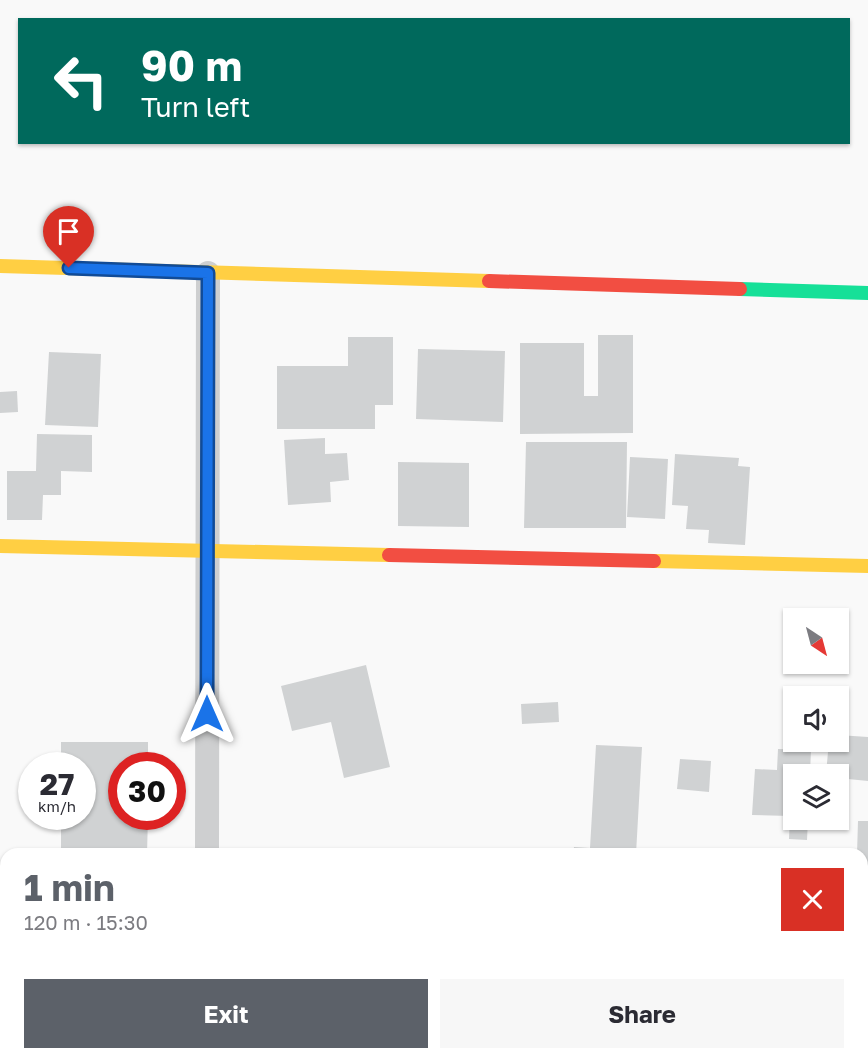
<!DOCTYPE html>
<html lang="en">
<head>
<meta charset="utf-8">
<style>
	body { margin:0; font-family:"Golos Text",sans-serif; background:#f7f7f7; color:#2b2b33; height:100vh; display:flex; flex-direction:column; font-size:22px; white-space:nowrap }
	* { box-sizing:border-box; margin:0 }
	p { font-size:20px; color:#7c7c81 }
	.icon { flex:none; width:33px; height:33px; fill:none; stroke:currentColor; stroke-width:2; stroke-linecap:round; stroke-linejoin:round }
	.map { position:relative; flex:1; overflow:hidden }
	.panel { position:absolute; left:0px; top:848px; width:868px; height:212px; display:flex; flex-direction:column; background:#fff; border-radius:18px 18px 0 0; box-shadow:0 2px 4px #0004 }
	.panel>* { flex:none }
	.guide { position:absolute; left:18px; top:18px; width:832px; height:126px; border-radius:0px; box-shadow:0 2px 4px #0004; background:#00695c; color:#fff; overflow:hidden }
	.needle { width:39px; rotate:144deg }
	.tools { position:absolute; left:783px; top:608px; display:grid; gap:12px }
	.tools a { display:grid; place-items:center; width:66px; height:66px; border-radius:0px; background:#fff; box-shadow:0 2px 4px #0004; font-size:30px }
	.speed { position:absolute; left:18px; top:752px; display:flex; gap:12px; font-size:30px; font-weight:700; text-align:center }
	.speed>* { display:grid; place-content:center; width:78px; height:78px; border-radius:50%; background:#fff; box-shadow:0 2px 4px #0004; line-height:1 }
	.speed small { font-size:15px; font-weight:400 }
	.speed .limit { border:9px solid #d22; background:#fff; color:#111 }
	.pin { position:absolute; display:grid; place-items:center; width:51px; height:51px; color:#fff; margin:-62px -26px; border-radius:50% 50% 50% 0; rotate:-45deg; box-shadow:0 0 6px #0007 }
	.pin .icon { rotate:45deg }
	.me { position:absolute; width:66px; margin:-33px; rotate:0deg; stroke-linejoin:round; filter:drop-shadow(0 0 4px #0008) }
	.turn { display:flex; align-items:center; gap:21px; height:126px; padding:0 24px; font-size:27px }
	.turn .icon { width:78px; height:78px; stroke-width:2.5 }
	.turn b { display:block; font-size:42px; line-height:51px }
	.round { display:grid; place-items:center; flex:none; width:63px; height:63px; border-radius:0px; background:#f7f7f7 }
	.summary { display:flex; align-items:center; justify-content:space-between; height:102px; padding:0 24px }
	h1 { font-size:36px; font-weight:700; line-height:45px; color:#5c6169 }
	.cta { display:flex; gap:12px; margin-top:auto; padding:12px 24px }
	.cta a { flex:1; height:69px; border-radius:0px; background:#5c6169; color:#fff; font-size:24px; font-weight:700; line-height:69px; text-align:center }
	.cta a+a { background:#f7f7f7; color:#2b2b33 }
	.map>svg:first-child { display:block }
	.building { fill:#d0d2d3 }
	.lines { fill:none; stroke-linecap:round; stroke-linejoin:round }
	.street { stroke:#cecfd0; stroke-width:24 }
	.fast { stroke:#16e098; stroke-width:14 }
	.slow { stroke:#ffcf43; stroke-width:14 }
	.jam { stroke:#f24e42; stroke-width:14 }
	.route-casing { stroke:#114b97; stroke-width:15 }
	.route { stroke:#1a73e8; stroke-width:10 }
</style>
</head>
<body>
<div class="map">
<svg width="868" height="1058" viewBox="0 0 868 1058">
	<rect width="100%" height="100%" fill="#f9f9f9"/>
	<path class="building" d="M598,335H633V433L520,434V343H584V396H598Z
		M348,337H393V405H375V429H277V366H348Z
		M418,349L505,351L503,422L416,419Z
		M49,352L101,354L98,427L45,425Z
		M17,391L18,412L0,413V392Z
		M37,434L92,435V472L61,471V495H43L42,520H7V471H36Z
		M325,438V454L347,453L349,480L330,482L331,502L288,505L284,440Z
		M526,442H627L626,528H524Z
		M675,454L739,458L738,466L750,467L745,545L708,543L709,530L686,529L688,506L672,505Z
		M630,457L668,459L665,519L627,517Z
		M398,462L469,463V527L398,526Z
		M366,665L390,767L344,778L331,722L292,731L281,686Z
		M558,702L559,722L522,724L521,704Z
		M838,735L868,737V781L838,778V774H826L829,741H838Z
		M61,742H148V765H122V816H148L147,854H61V816H82V765H61Z
		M596,745L642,747L636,854H573L574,847L590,848Z
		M778,749L811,750L810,774H794V819H808L807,840L789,839L790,816L752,815L755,769L777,770Z
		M680,759L711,761L709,792L677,789Z
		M858,821H868V870H862V854H857Z
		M270,849L340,851L341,854H270Z
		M268,1053H303V1058H268Z
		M439,1053H489V1058H439Z
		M787,1053H832V1058H787Z"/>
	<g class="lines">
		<path class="street" d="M207,854L208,273"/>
		<path class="fast" d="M740,289L868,293
			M862,931H868
			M204,1053V1058"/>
		<path class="slow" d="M0,266L489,281
			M0,546L389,555
			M654,561L868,566"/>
		<path class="jam" d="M489,281L740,289
			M389,555L654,561
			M0,943H6"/>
	</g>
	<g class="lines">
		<defs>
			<path id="route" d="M69,268L208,273L207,714"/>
		</defs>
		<use href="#route" class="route-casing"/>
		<use href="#route" class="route"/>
	</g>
</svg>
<div class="tools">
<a><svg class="needle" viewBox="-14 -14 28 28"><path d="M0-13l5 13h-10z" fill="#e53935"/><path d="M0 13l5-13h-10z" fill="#7c7c81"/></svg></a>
<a><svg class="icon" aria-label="sound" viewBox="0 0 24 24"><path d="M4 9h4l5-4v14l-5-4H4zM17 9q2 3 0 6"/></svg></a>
<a><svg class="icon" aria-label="layers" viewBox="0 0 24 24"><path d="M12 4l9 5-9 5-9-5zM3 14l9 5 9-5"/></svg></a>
</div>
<div class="speed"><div>27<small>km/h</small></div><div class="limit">30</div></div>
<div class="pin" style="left:69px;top:268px;background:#d93025"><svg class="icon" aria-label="arrive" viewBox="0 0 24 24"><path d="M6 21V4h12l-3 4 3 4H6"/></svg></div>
<svg class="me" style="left:207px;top:714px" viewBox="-20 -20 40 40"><path d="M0-17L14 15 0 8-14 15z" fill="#1a73e8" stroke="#fff" stroke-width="4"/></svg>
<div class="guide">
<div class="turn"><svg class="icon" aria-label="left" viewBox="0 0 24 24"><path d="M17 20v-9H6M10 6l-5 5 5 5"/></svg><div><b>90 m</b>Turn left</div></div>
</div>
<section class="panel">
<div class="summary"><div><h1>1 min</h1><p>120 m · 15:30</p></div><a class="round" style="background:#d93025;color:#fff"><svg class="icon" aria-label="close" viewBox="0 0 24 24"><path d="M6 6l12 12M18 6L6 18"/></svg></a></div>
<div class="cta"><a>Exit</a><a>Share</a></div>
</section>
</div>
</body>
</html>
